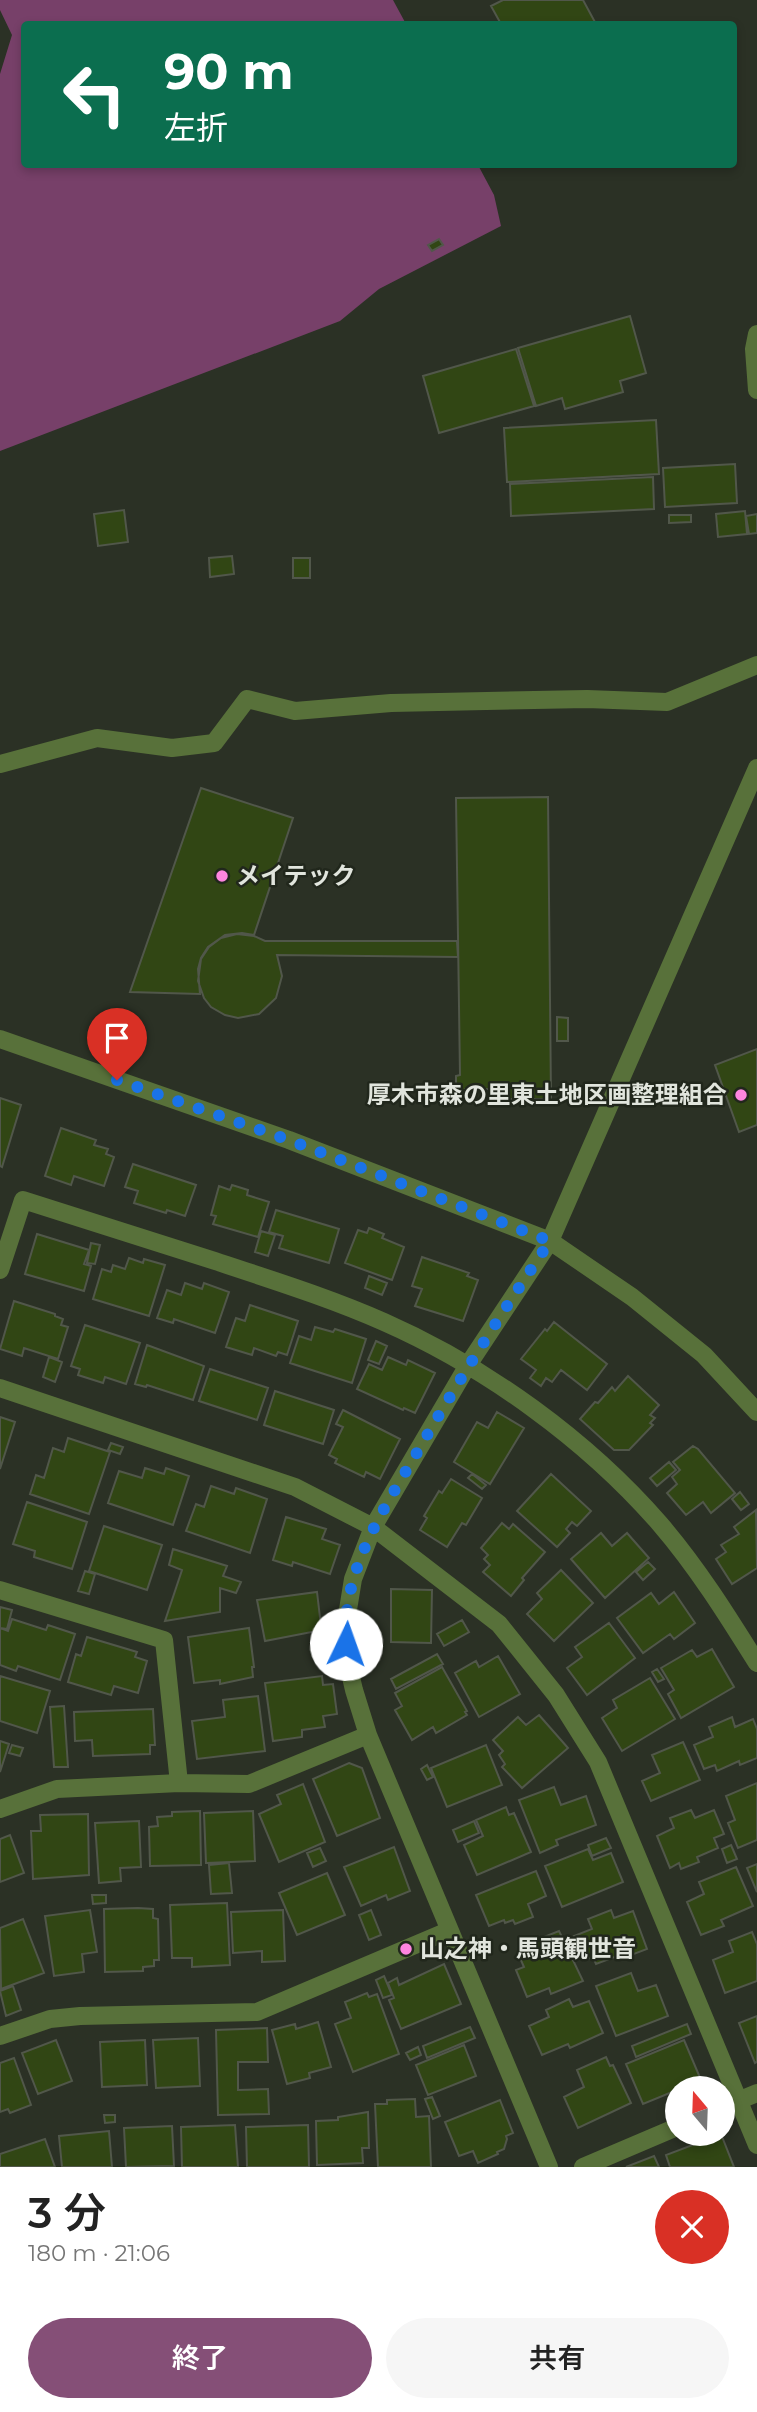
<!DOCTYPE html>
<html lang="ja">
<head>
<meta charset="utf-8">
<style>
	body { margin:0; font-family:Montserrat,"Noto Sans JP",sans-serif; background:#f6f6f6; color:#222; height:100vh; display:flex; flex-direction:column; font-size:26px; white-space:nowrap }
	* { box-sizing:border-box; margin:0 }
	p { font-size:23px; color:#767676 }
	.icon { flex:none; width:38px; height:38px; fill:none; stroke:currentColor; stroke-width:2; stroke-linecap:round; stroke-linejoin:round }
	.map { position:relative; height:2167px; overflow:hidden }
	.details { display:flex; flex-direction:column; background:#fff; flex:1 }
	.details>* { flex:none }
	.hud { position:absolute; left:21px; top:21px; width:716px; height:147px; border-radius:7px; box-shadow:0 4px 10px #0003; background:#0b6e4f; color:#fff; overflow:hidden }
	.needle { width:46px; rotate:341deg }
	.buttons { position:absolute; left:665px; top:2076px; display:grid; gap:14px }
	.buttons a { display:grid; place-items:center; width:70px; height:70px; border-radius:50%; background:#fff; box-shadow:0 4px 10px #0003; font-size:35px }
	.pin { position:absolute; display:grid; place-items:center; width:60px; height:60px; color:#fff; margin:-72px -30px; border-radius:50% 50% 50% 0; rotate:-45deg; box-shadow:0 0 7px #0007 }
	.pin .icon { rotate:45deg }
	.me { position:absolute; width:77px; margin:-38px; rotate:3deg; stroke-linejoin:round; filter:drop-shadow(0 0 5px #0008) }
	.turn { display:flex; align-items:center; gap:24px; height:147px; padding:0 28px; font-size:32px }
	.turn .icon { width:91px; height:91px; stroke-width:2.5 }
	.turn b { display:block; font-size:49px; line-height:60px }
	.round { display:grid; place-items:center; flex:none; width:74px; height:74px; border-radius:37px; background:#f6f6f6 }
	.head { display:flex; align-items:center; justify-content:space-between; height:119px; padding:0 28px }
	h1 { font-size:42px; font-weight:600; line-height:52px }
	.button { display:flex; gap:14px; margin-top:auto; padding:14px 28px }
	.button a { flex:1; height:80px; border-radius:42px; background:#854f77; color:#fff; font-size:28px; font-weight:600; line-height:80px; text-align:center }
	.button a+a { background:#f6f6f6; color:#222 }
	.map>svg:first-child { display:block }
	.green { fill:#774069 }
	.building { fill:#314614; stroke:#51574a; stroke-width:2 }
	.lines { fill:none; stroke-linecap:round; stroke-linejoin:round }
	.minor { stroke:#58713a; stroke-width:18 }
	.route { stroke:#1a73e8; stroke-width:12; stroke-dasharray:0 21.6 }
	.poi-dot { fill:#fe85df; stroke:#21271c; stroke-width:2.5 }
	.labels { text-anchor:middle; stroke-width:5; stroke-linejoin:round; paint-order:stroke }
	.poi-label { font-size:24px; font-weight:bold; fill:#e1e5dd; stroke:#21271c; text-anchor:start }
</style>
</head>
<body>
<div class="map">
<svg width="757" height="2167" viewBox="0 0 757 2167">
	<rect width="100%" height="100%" fill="#2b3125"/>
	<path class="green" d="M0,0H393L406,24H24V164L478,165L494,195L501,226L379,289L340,321L0,451V74L12,35L0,10Z"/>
	<path class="building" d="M503,0H583L596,24H501L491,6Z
		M439,239L443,245L432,251L428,245Z
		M630,316L646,373L620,381L623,392L565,409L562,398L536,406L518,348Z
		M516,349L534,406L439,433L423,376Z
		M656,420L659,474L507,482L504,428Z
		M735,464L737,503L665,507L663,468Z
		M653,477L654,509L511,516L510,484Z
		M124,510L128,542L98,546L94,514Z
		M745,511L747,534L718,537L716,514Z
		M757,514V533L749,534L746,516Z
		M669,515H691V522L669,523Z
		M232,556L234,574L210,577L209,558Z
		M293,558H310V578H293Z
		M201,788L293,818L254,935L242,933L225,935L208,947L201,958L198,969L200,994L130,992Z
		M548,797L551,1099H489V1089H465V1098H456V1076L460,1075L456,798Z
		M237,934L254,936L265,941H457L458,957L277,955L282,976L276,998L259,1014L238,1018L225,1015L211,1007L204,998L198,981L201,959L209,947L221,938Z
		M557,1017L568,1018V1041H557Z
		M757,1049V1125L739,1132L715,1065Z
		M0,1098L21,1105L2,1167L0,1166Z
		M61,1128L96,1140L94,1145L108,1149L106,1154L114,1157L104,1186L74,1176L71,1185L45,1176Z
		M133,1164L196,1185L185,1216L167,1210L166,1213L134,1203L138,1191L125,1187Z
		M232,1185L248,1190L247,1195L269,1202L258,1237L213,1224L216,1216L211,1215L219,1186L230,1190Z
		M276,1210L339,1229L329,1263L279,1248L283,1236L269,1232Z
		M369,1228L384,1234L382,1238L404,1247L392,1280L345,1263L358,1230L367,1233Z
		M261,1231L275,1235L268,1256L255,1252Z
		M37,1234L89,1250L84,1264L91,1266L84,1291L25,1274Z
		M91,1243L100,1245L95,1264L87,1263Z
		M422,1257L469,1273L467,1276L478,1280L463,1321L415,1306L422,1289L412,1286Z
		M129,1258L143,1263L144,1259L165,1265L149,1316L93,1299L102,1269L111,1272L113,1265L125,1269Z
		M369,1276L387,1283L382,1295L365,1288Z
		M185,1283L202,1289L204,1283L229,1292L215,1333L174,1319L173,1323L157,1318L167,1290L181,1295Z
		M14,1301L55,1314V1316L63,1319L61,1325L68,1327L58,1359L24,1348L22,1356L0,1349Z
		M250,1305L298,1321L287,1355L278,1352L276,1356L254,1348L252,1355L226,1347L236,1318L245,1321Z
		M554,1322L607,1364L587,1390L561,1370L552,1382L546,1378L541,1386L530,1378L536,1370L521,1359L545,1329L547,1331Z
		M85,1325L140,1343L126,1384L105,1377L103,1383L78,1375L80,1369L71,1366Z
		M315,1327L333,1332L335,1329L366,1339L352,1383L290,1363L299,1336L311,1340Z
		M376,1341L387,1346L379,1364L368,1360Z
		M147,1345L204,1366L193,1400L147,1385L146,1387L135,1384Z
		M49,1357L62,1362L55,1382L43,1377Z
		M388,1357L406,1365L408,1360L435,1373L415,1413L404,1408L403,1410L357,1389L369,1364L382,1370Z
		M210,1369L268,1388L257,1420L199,1401Z
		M628,1376L659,1405L650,1415L655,1418L650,1423L653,1425L629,1450H614L580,1419L595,1402L598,1403L612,1387L615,1391Z
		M275,1391L334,1410L323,1444L264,1425Z
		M343,1410L400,1439L380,1479L366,1472L364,1477L335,1463L337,1459L329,1455L343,1427L336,1424Z
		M497,1412L524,1428L490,1484L454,1462L477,1422L488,1428Z
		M0,1417L15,1422L0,1469Z
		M68,1438L110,1452L89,1514L30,1494L36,1475L44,1478L53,1448L64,1452Z
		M111,1443L123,1447L120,1454L108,1450Z
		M693,1446L698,1449L735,1493L711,1513L703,1502L686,1515L667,1493L677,1484L672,1477L680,1470L673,1462Z
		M669,1462L676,1470L657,1486L650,1478Z
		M145,1468L164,1474L166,1468L189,1476L173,1525L108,1503L119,1471L142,1478Z
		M472,1474L486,1485L482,1489L468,1478Z
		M551,1474L591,1511L577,1526L572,1522L566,1529L570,1533L557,1547L517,1511Z
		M451,1479L482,1498L466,1525L462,1523L447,1547L420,1530L427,1518L424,1516L439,1491L442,1493Z
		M211,1486L234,1494L236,1488L267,1499L250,1553L186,1531L196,1504L204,1507Z
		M740,1492L749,1504L741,1510L732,1499Z
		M27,1502L87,1522L72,1569L34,1557L35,1551L13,1544Z
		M756,1510L757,1568L732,1584L716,1559L726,1552L721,1545L739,1534L734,1527Z
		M286,1517L326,1529L322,1539L340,1545L330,1574L293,1562L292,1566L273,1560Z
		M502,1523L509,1529L513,1524L545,1552L522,1578L524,1580L511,1596L483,1572L490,1565L484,1559L488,1555L481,1548Z
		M104,1526L162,1545L147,1590L89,1571Z
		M601,1533L612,1546L627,1533L649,1558L605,1598L571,1559Z
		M173,1549L227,1566L223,1576L241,1582L236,1593L220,1588V1612L165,1621L182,1570L169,1565Z
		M648,1562L655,1569L643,1580L636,1572Z
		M561,1570L593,1603L554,1641L527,1614L542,1599L537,1593Z
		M85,1571L95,1574L89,1594L78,1591Z
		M391,1589L432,1590L431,1643L391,1642Z
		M317,1592L321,1626H316L317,1631L265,1641L257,1600Z
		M674,1592L695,1623L674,1639L670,1634L643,1653L617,1618L651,1593L659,1604Z
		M0,1607L12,1610L7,1629L0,1628Z
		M12,1619L46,1630L48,1625L75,1634L60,1680L18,1666L16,1671L0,1665V1628L8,1631Z
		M462,1620L469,1632L444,1646L437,1634Z
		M609,1623L635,1658L587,1695L567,1668L582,1657L575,1647Z
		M249,1628L254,1667H252L253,1677L220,1684V1680L194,1683L188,1637Z
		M87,1637L137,1652L135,1657L147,1661L138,1693L114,1686L111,1695L68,1682L76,1654L81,1656Z
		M712,1649L734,1687L681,1718L668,1694L674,1690L661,1668L692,1650L697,1657Z
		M437,1654L443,1664L396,1689L391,1679Z
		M498,1656L520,1694L479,1717L455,1673L476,1661L479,1667Z
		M442,1667L467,1711L465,1712L467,1715L436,1733L433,1727L412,1740L395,1710L402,1706L395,1693Z
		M657,1669L664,1679L658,1682L652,1672Z
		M0,1676L50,1691L37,1733L0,1721Z
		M322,1676L323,1685L333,1684L337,1714L323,1716L325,1727L302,1730V1737L273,1741L265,1683Z
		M650,1678L675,1719L622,1751L602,1718L617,1708L613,1700Z
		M258,1696L265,1751L197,1759L192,1721L225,1717L223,1700Z
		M64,1706L68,1767H54L50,1707Z
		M153,1709L155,1745H150V1754L93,1756L92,1740L75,1741L74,1712Z
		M539,1715L568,1748L522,1788L502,1767L505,1764L499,1755L503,1751L493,1740L518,1717L526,1725Z
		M732,1717L735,1727L753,1719L757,1729V1758L740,1765L739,1761L717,1771L715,1765L704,1769L694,1745L713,1737L709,1727Z
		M0,1741L9,1744L0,1772Z
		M683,1742L700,1780L651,1801L642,1781L660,1773L652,1755Z
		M12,1745L23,1748L20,1756L9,1753Z
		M486,1745L502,1785L447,1807L431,1768Z
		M349,1763L362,1768L380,1818L337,1836L313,1779Z
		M427,1765L433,1777L427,1780L421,1769Z
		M757,1783V1840L738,1848L728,1823L735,1820L726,1796Z
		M303,1784L325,1842L279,1862L259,1814L281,1804L277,1795Z
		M554,1787L561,1805L586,1796L596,1825L556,1840L558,1845L540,1853L519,1800Z
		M506,1807L509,1815L514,1813L531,1852L477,1875L464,1845L483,1836L476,1820Z
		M691,1810L695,1818L714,1810L724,1834L714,1838L718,1848L697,1857L699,1862L681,1869L679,1863L670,1868L657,1836L674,1828L670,1818Z
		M200,1811L201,1865L150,1866L149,1827L158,1826L157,1817L172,1816V1812Z
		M253,1811L255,1861L206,1863L204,1813Z
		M88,1814L89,1875L33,1879L31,1831H41L40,1815Z
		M139,1821L141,1867L120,1868L121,1881L99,1883L95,1823Z
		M474,1821L479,1833L458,1842L453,1830Z
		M10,1835L24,1873L0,1882V1839Z
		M606,1838L611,1848L592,1856L588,1845Z
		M731,1845L737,1859L727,1863L722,1849Z
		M394,1847L410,1891L388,1900L386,1895L361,1906L344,1867Z
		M320,1848L326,1861L313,1867L307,1853Z
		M588,1849L593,1860L611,1853L623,1882L562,1907L545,1866Z
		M229,1863L232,1893L211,1894L209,1865Z
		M757,1864V1892L747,1868Z
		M736,1867L753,1906L721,1920L724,1926L701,1935L687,1902L704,1894L699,1882Z
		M536,1871L546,1896L528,1904L533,1917L515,1924L513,1920L505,1923L504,1920L489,1926L476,1895Z
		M327,1873L345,1915L297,1935L279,1893Z
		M92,1895H106V1903L93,1904Z
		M227,1903L230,1965L192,1967V1958H172L170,1905Z
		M138,1908L153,1909V1918L158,1919L159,1960H154V1966L143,1967V1971L105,1972L104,1909Z
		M90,1910L97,1952L82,1954L84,1972L54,1976L45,1916Z
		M283,1910L285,1961L262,1962V1951L233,1953L231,1912Z
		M371,1910L381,1935L369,1940L359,1915Z
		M611,1910L614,1918L633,1911L647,1949L618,1960L617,1956L596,1964L593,1957L584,1960L574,1936L592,1929L588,1919Z
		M23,1919L44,1973L1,1989L0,1928Z
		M559,1931L583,1981L551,1994L549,1988L527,1997L516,1970L524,1967L520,1958L530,1954L526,1944Z
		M752,1932L757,1944V1981L725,1993L713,1960L733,1952L729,1941Z
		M444,1964L461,2004L401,2029L389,2000L394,1998L388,1983L397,1978L399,1985Z
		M631,1973L638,1991L656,1985L668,2016L616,2036L596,1986Z
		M384,1976L392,1995L383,1998L376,1980Z
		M13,1986L21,2010L6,2016L0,1991Z
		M367,1993L369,1997L377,1994L399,2054L353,2072L335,2024L351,2018L345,2002Z
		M569,1999L573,2007L589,2001L603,2033L570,2048L568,2044L542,2055L529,2026L549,2017L546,2010Z
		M757,2016V2062L755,2063L739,2023Z
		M318,2022L331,2067L309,2073L310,2078L287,2084L272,2030L295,2024L296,2029Z
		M687,2024L691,2034L636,2057L632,2046Z
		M470,2027L475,2038L427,2058L423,2046Z
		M267,2028L268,2062H238V2090L268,2089L269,2114L218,2115L216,2030Z
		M198,2038L200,2086L156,2088L153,2040Z
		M56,2040L72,2081L38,2094L22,2053Z
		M145,2040L147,2085L102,2087L100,2042Z
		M684,2040L701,2080L683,2088H677V2090L643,2104L626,2064Z
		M464,2045L476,2076L428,2095L416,2065Z
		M418,2047L421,2055L410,2060L406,2053Z
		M606,2057L610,2066L613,2065L631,2103L578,2128L564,2097L584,2087L577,2070Z
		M14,2058L31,2105L10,2113L8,2109L0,2112V2063Z
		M432,2097L440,2116L433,2119L425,2099Z
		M415,2099L416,2117L429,2116L431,2167H378L375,2104H387V2100Z
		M500,2100L513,2133L506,2136L507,2139L504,2149L497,2152L498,2154L478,2163L473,2151L459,2156L445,2122Z
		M368,2112L369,2148H362L363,2163L317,2165L316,2121L338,2120V2117Z
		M104,2115H115V2122L105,2123Z
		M235,2125L238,2167H182L181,2127Z
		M308,2125L309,2167H247L246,2127Z
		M172,2126L174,2166L126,2167L124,2128Z
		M109,2131L112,2167H62L59,2136Z
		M710,2134L711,2138L721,2134L734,2167H670L666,2155L698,2143L696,2139Z
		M45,2139L55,2167H0V2154Z
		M654,2156L659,2167H626Z"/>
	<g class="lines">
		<path class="minor" d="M757,334L754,349L757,390
			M0,764L97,738L172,748L214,743L247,699L295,711L391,703L587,699L667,702L757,665
			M0,1039L289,1140L550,1241L632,1297L704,1355L757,1412
			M0,1270L23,1200C87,1220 151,1241 215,1261C272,1280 330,1298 384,1322C486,1367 587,1440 660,1524C697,1567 727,1615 757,1663
			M0,1388L295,1487L373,1527L499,1624L556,1695L598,1762L757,2145
			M0,1590L164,1640L179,1783
			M0,1809L57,1789L179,1783L249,1784L368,1735
			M0,2036L50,2019L80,2016L257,2012L448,1931
			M723,2107L757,2093
			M549,2167L368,1735L354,1690L347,1660L345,1628L353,1579L373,1527L468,1365L550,1241L757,768
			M583,2167L677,2127"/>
	</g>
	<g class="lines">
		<path class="route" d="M117,1080L289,1140L550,1241C505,1308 462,1375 422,1444C386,1506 341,1569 346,1644"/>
	</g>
	<g class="poi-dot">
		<circle cx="222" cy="876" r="7"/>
		<circle cx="741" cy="1095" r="7"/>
		<circle cx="406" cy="1949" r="7"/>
	</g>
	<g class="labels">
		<g class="poi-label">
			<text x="236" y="884">メイテック</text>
			<text x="727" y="1103" text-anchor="end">厚木市森の里東土地区画整理組合</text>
			<text x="420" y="1957">山之神・馬頭観世音</text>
		</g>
	</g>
</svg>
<div class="buttons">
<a><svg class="needle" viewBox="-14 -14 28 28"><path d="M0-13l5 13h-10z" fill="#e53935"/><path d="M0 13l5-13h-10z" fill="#767676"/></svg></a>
</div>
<div class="pin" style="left:117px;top:1080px;background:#d93025"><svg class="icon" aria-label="arrive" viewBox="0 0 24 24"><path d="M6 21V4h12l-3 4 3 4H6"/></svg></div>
<svg class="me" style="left:346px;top:1644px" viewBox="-20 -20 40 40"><circle r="19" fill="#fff"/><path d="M0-13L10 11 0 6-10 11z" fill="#1a73e8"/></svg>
<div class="hud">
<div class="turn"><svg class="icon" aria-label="left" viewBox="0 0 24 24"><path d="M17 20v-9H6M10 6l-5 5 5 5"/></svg><div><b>90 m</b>左折</div></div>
</div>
</div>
<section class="details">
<div class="head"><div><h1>3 分</h1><p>180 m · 21:06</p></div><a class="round" style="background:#d93025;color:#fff"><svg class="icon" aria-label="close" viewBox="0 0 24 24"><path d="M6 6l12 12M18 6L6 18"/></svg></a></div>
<div class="button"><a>終了</a><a>共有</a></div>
</section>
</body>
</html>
